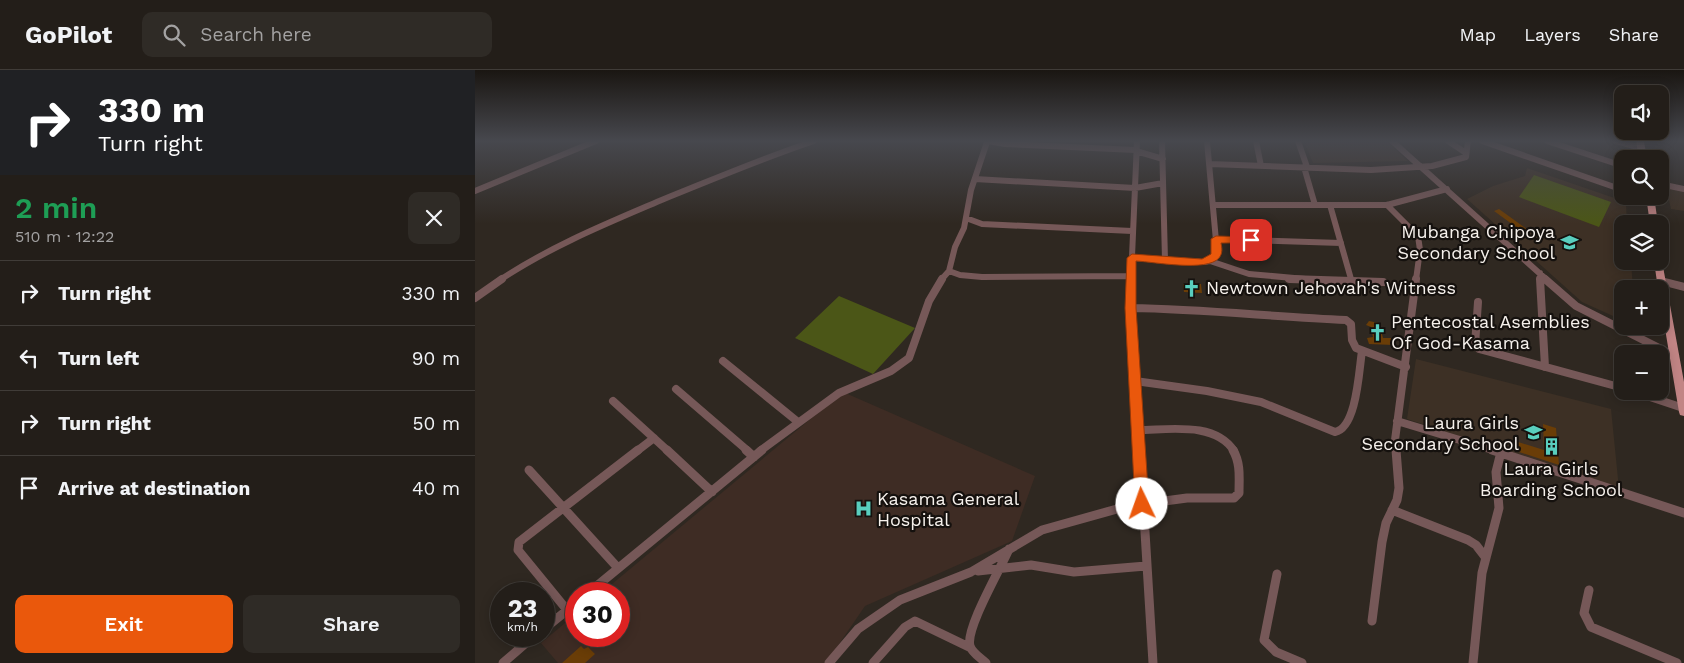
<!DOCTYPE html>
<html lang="en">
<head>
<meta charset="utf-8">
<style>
	body { margin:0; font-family:"Work Sans",sans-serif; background:#2f2b26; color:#f1f3f6; height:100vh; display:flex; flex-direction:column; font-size:19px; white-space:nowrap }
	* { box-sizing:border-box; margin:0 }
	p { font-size:16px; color:#a3a2a2 }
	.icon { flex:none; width:28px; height:28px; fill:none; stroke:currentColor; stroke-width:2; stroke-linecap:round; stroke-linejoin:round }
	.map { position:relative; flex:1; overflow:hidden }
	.details { display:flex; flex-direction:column; background:#231e19; width:475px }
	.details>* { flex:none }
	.top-card { background:#202124; color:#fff; overflow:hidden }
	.buttons { position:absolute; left:1139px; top:15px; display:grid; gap:10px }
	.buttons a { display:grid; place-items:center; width:55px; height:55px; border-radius:10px; background:#231e19; box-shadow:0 2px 12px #0003,0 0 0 1px #403c38; font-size:25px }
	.speed { position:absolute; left:15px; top:512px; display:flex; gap:10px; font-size:25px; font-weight:700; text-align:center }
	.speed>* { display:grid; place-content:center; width:65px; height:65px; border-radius:50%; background:#231e19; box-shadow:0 2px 12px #0003,0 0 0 1px #403c38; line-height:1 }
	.speed small { font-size:12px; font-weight:400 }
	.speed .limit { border:8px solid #d22; background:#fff; color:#111 }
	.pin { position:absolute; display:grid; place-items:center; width:42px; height:42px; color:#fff; margin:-21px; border-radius:10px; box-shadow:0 2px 8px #0006 }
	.me { position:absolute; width:55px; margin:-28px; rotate:357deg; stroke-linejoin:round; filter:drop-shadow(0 0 4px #0008) }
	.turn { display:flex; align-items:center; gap:18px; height:105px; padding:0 15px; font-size:22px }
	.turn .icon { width:65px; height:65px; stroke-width:2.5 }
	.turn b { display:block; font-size:35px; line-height:42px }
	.round { display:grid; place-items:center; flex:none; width:52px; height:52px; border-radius:10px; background:#2f2b26 }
	.summary { display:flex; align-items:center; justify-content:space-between; height:85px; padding:0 15px }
	h1 { font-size:30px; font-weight:600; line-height:38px; color:#1e9e55 }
	.cta { display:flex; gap:10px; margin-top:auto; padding:10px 15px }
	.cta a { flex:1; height:58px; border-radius:10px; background:#ea580c; color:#fff; font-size:20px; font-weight:600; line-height:58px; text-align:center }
	.cta a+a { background:#2f2b26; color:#f1f3f6 }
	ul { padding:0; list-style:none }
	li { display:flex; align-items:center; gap:15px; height:65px; padding:0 15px; border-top:1px solid #403c38 }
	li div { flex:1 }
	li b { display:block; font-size:19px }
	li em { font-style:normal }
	header { display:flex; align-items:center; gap:30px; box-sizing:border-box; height:70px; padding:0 25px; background:#231e19; border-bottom:1px solid #403c38 }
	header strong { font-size:24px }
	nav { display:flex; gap:28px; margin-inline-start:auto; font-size:18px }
	.search { width:350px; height:45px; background:#2f2b26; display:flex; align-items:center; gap:12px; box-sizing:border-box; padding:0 18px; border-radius:10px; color:#a3a2a2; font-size:19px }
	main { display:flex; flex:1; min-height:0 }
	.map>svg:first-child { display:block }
	.built { fill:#3d3025 }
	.medical { fill:#3e2c24 }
	.green { fill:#4b5617 }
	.building { fill:#6a3d07 }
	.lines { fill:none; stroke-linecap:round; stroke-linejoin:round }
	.minor-far2 { stroke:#765858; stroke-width:6 }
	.minor-far1 { stroke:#765858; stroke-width:8 }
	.minor { stroke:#765858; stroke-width:9 }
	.major { fill:#c28585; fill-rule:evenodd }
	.route { fill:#ea580c; stroke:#983908 }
	.labels { text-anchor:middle; stroke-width:4.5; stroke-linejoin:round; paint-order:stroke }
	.poi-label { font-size:18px; fill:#f6f1ec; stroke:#15110e; text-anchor:start }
</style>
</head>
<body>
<header>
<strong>GoPilot</strong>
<div class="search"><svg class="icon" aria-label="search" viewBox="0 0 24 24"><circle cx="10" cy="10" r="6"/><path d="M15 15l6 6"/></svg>Search here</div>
<nav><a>Map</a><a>Layers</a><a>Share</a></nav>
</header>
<main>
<section class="details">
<div class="top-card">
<div class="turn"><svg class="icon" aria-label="right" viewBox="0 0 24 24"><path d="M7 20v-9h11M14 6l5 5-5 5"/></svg><div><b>330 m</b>Turn right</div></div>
</div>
<div class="summary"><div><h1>2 min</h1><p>510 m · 12:22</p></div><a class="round"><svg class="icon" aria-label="close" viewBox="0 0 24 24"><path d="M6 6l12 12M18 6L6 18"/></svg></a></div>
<ul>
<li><svg class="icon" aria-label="right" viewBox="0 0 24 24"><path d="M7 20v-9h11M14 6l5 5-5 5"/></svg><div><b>Turn right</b></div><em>330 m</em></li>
<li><svg class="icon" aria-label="left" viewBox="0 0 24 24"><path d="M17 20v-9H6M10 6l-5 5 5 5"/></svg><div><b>Turn left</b></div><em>90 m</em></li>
<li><svg class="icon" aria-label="right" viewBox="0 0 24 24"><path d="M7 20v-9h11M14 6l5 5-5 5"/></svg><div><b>Turn right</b></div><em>50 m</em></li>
<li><svg class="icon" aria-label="arrive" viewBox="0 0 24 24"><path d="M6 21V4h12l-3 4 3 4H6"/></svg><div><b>Arrive at destination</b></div><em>40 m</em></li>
</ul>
<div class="cta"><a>Exit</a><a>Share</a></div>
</section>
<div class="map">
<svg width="1209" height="593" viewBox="0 0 1209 593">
	<rect width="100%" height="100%" fill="#2f2821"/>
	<path class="built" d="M829,71H912L933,91L838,93Z
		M1052,98L1151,132L1152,154H1148V191H1156L1158,219H1148L1147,250L1107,232L992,129L1018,116L1050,106Z
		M1191,117L1209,121V141L1196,139Z
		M941,289L1136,339L1144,419L932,349Z"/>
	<path class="medical" d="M368,322L560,406L537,471L390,536L351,593H83L66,573L101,544V566H144V524H125Z"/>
	<path class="green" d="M1059,105L1136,132L1124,157L1044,127Z
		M364,226L440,258L398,304L320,268Z"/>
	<path class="building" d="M1024,139L1053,160L1048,162L1019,141Z
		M708,214H726L727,223L709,222Z
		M894,251L904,253L908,268H916L918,275L894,274L892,268L898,267L896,257L891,255Z
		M1068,354L1081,358L1084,395L1041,381L1040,371L1069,380Z
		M106,576L109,579L113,577L120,584L110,593H87Z"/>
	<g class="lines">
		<path class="minor-far2" d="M513,71L530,74L661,80
			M687,71L690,190
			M781,71L786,96
			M823,71L832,97
			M917,71L1072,210
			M973,71L991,83
			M1007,71L1148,120
			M1072,71L1148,96
			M1141,71L1166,78
			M661,81L688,89
			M735,94L896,100L957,96L991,87L993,71
			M829,97L840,135
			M500,109L660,118L688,113
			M1185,114L1209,119
			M0,121L121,71
			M739,135H912L972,119
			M855,135L876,209
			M912,135L943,166L945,180L941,210
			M491,148L507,154L657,161
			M741,169L866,173
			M657,188L729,192L735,191L742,182L732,71
			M735,191L774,204L841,210
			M474,201L485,205L507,207L656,206
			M1065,203V210
			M25,210C76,176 133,153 189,129C239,109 288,88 339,71
			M466,210L474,201L480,177L489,158L496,120L512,72
			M656,210L662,71"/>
		<path class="minor-far1" d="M656,209V238L665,381
			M814,209L908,212
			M1065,209L1070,297
			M1070,209L1101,236L1200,286
			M1186,211L1209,217
			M0,228L27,209
			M1003,232L1000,275L1004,279L1148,318
			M656,238C728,239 799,247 871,250L876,254L877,270L881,278L931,297
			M248,291L323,352
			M660,311L732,321L786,332L860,362C882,358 884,299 887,281
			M201,319L273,381
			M1157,321L1208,338
			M138,331L193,381
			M922,351L1021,381
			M663,360C693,360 740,351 759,381
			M162,381L179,368
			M285,381L364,323L416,301L434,288L454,231L467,209
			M921,381L920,370L941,209"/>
		<path class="minor" d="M192,380L237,422
			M271,380L279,387
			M665,380L678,593
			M1017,380L1209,443
			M54,400L143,498
			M667,434L712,428H759L764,423C764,408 766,394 758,380
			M917,440L993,470L1001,475L1011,488
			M503,501L556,495L599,502L671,496
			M802,504L789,570L801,582L827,593
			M1114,520L1109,543L1116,557L1202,593
			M112,524L287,380
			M92,540L43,480L44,472L163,380
			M897,551L907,472L911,453L922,430L924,418L921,380
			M69,559L101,533
			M28,593L59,566
			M354,593L383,559L425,530L496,502L567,460L667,432
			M398,593L430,557L440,551L496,578
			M511,593C506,588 497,583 495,576C490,559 526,498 534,479
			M998,593L1007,503L1024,438L1021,402L1026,382"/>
		<path class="major" d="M1161,71H1169L1172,89H1164Z
			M1171,126H1179L1183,154H1175Z
			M1185,189L1187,191L1209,312V346L1205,345L1204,342L1185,229V219H1183L1179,191H1185Z"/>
	</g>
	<linearGradient id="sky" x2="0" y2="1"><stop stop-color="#1a1612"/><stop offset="0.46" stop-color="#47484e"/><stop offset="1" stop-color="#47484e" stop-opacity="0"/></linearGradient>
	<rect width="1209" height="154" fill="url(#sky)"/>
	<path class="route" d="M741,166L776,167L781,170L776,173H746C747,178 748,183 744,188C732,202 680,192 661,191V238L674,434L672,438L667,440L662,438L660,434L650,238L652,188L657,184L727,189L736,184V169Z"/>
	<defs>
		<symbol id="school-bare" viewBox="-9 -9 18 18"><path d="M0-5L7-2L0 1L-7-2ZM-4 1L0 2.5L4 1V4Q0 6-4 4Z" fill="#59cebe" stroke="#15110e" stroke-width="2.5" paint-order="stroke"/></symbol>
		<symbol id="church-bare" viewBox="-9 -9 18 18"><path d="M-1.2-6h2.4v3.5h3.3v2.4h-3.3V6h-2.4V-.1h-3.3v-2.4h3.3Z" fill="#59cebe" stroke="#15110e" stroke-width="2.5" paint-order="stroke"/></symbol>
		<symbol id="building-bare" viewBox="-9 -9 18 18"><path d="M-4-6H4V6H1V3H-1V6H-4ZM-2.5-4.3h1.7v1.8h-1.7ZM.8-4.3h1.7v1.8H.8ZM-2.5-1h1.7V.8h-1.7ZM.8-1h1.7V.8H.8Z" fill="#59cebe" stroke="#15110e" stroke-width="2.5" paint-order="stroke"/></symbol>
		<symbol id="hospital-bare" viewBox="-9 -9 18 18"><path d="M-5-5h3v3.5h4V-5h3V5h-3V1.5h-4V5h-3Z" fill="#59cebe" stroke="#15110e" stroke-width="2.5" paint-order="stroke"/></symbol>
	</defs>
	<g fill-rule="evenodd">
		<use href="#school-bare" x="1082" y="160" width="25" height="25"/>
		<use href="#church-bare" x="704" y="206" width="25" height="25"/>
		<use href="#church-bare" x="890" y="250" width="25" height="25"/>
		<use href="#school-bare" x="1046" y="350" width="25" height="25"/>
		<use href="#building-bare" x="1064" y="364" width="25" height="25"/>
		<use href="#hospital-bare" x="376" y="426" width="25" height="25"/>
	</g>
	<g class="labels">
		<g class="poi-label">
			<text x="1080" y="168" text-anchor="end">Mubanga Chipoya<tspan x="1080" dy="21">Secondary School</tspan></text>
			<text x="731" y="224">Newtown Jehovah's Witness</text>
			<text x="916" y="258">Pentecostal Asemblies<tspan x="916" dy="21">Of God-Kasama</tspan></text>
			<text x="1044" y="359" text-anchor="end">Laura Girls<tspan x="1044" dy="21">Secondary School</tspan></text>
			<text x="1076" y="405" text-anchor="middle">Laura Girls<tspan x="1076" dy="21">Boarding School</tspan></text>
			<text x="402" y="435">Kasama General<tspan x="402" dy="21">Hospital</tspan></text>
		</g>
	</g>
</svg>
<div class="buttons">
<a><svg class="icon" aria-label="sound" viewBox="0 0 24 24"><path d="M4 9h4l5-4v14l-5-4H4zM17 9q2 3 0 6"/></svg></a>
<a><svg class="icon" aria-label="search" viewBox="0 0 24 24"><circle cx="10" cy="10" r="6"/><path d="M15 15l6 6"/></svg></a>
<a><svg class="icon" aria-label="layers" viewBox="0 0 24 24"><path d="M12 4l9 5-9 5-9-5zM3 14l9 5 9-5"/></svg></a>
<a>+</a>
<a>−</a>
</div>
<div class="speed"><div>23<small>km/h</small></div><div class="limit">30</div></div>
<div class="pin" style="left:776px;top:170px;background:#d93025"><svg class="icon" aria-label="arrive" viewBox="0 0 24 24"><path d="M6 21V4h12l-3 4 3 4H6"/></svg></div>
<svg class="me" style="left:667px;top:434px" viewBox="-20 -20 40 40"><circle r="19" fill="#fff"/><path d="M0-13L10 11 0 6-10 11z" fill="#ea580c"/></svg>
</div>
</main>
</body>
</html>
